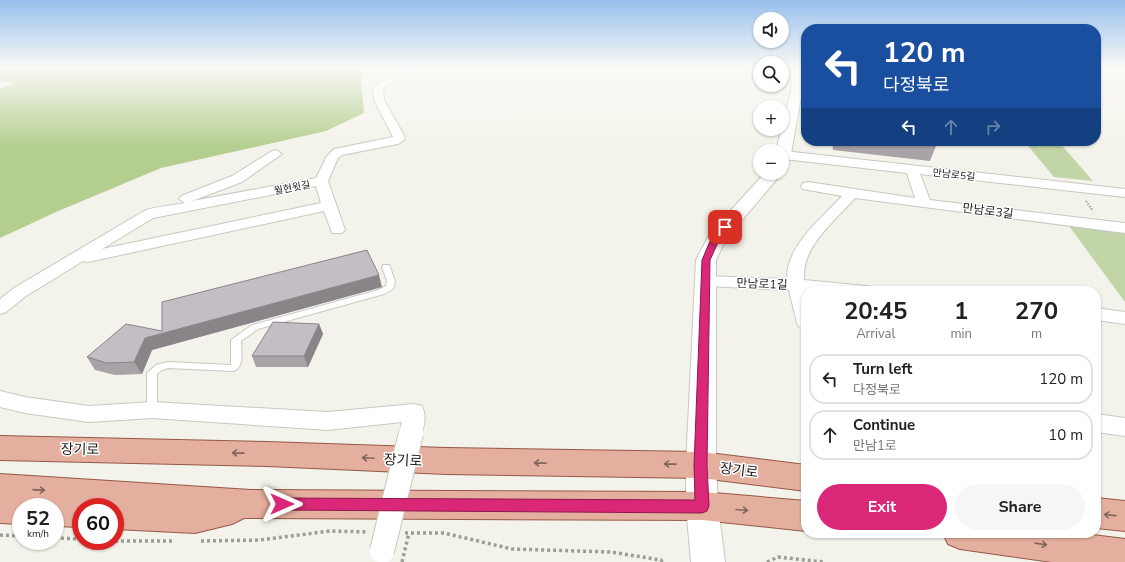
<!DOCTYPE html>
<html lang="en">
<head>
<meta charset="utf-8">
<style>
	body { margin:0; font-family:"Nunito Sans","Noto Sans KR",sans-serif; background:#f6f6f6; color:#222; height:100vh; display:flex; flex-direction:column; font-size:15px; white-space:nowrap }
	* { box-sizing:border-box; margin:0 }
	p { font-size:13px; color:#767676 }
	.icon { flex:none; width:22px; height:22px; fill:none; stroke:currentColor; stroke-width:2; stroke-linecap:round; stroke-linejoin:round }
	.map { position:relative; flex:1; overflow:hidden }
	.details { position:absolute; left:801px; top:286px; width:300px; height:252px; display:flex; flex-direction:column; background:#fff; border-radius:16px; box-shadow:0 1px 3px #0004 }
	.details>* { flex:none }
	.hud { position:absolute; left:801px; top:24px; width:300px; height:122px; border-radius:16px; box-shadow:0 1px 3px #0004; background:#1a4fa0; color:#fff; overflow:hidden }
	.buttons { position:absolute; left:753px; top:12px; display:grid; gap:8px }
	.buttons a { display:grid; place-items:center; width:36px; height:36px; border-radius:50%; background:#fff; box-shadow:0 1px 3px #0004; font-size:20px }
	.speed { position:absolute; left:12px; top:498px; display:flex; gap:8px; font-size:20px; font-weight:700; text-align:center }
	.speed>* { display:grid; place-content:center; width:52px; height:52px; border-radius:50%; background:#fff; box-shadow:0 1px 3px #0004; line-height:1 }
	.speed small { font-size:10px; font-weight:400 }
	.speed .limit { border:6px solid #d22; background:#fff; color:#111 }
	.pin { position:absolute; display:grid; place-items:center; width:34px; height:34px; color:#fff; margin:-17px; border-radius:8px; box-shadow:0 2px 6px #0006 }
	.me { position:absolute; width:44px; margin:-22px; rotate:90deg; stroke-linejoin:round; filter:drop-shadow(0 0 3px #0008) }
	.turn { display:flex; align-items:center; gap:14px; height:84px; padding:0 16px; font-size:18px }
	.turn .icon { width:52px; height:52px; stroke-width:2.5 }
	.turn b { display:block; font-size:28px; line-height:34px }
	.lanes { display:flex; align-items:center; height:38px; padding:0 16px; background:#0003; justify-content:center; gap:20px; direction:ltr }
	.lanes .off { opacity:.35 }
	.eta { display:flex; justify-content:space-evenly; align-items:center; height:68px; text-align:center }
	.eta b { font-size:24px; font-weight:700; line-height:28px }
	.primary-button { display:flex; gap:8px; margin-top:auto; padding:8px 16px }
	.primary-button a { flex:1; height:46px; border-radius:24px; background:#db2777; color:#fff; font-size:16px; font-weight:700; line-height:46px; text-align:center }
	.primary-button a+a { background:#f6f6f6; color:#222 }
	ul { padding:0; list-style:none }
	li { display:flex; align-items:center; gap:12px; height:50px; margin:0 8px 6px; padding:0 8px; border:2px solid #e0e0e0; border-radius:16px }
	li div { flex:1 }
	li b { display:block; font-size:15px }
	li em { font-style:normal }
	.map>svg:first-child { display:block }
	.green { fill:#c2d5a7 }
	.forest { fill:#b4ce8f }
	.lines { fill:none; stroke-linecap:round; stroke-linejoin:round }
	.service-casing { stroke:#c9c8c0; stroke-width:2 }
	.minor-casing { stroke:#c9c8c0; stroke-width:2 }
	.tertiary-casing { stroke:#c9c8c0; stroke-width:2 }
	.primary-casing { stroke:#945846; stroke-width:2 }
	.path-far1 { stroke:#9d9c96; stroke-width:2; stroke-dasharray:1.5 1.5; stroke-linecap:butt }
	.path { stroke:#9d9c96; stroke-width:3.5; stroke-dasharray:3 3; stroke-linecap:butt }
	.service { fill:#fff; fill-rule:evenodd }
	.minor { fill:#fff; fill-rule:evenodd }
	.tertiary { fill:#fff; fill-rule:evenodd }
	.primary { fill:#e5af9f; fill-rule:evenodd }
	.minor-bridge-casing { stroke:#c9c8c0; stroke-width:26; stroke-linecap:butt }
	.minor-bridge { stroke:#fff; stroke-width:24 }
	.wall { fill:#a9a3a8 }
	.shaded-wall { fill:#898488 }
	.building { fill:#c4bdc3; stroke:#898488 }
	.oneway { stroke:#80655c }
	.route { fill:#db2777; stroke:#8e194d }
	.labels { text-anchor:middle; stroke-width:3; stroke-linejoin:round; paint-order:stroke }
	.far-street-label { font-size:10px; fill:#1c1b18; stroke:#fff }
	.street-label { font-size:12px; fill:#1c1b18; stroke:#fff }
	.near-street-label { font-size:14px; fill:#1c1b18; stroke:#fff }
</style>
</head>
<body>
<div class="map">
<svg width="1125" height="562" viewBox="0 0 1125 562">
	<rect width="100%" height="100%" fill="#f4f3eb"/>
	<path class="green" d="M1024,141H1058L1093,181L1054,177Z
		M1069,226L1125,233V302Z"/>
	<path class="forest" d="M0,68H360L364,113L326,131L161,168L56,212L0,238V89L16,83L0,81Z"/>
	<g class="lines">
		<defs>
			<path id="service" d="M383,265H389L390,267L395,281L393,289L384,294L258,329L241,341C241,351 245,368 233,371L168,368L162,370L157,374V410L156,413L152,414L148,413L147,410V373L156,365L168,362L231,365V340L252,325L378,290L386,286L387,281L382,267Z"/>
			<path id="minor" d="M400,68H411L399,79L383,88L384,100L405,137L404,140L398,144L342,155L338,158L328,181L345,230L342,233H332L324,211L88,262L83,261L26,296L6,312L0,314V299L14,288L144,211C157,206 170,206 185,203L179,199L181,196L232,176L272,151L276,150L282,154L242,182L192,201L316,178L327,156L334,149L393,137L374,100L373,87ZM316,186L321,203L102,249L153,218Z
				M784,151L1125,189V197L920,174L930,200L1125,223V233L855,198C835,221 801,247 804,280L866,286L872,287L875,291H806V329L799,327L797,323L789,290L707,286L701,285L698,281L701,277L707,276L787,279C786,246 821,219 842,196L803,189L801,186L803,183L808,182L915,198L907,173L784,159L782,158V152Z
				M1096,308L1125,312V324L1096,320Z
				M0,391L25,397L89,406L152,402L328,412L414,404L422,406C427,416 424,430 419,439L411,442L403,439L400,433L402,422L328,430L152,418L89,422L25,413L0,407Z
				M1096,414L1125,418V436L1096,432Z"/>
			<path id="tertiary" d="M793,68H805L806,70L790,159L787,162L782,164V151H776L791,91Z
				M765,173H782L726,239L716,260V465L718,506L725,562H691L686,506V465L696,260L710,233Z"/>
			<path id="primary" d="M0,436L267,442L446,448L701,452L806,465V491L701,478L446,474L267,466L0,460Z
				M0,474L251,490L702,492L806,501V531L702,520L244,518L232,524L195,533L115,529V507H81V527L55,526V507H40L42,505L35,504L36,507H21V524L0,523Z
				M1096,498L1125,501V531L1096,528Z
				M943,533H1077L1125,539V562H1052L960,549L948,544Z"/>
		</defs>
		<use href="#service" class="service-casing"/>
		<use href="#minor" class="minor-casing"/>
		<use href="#tertiary" class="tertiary-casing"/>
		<use href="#primary" class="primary-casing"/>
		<path class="path-far1" d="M1086,201L1093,211"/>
		<path class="path" d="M405,533H444L512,549L611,552L661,560L662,562
			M0,535L21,536
			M55,538L81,539
			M115,541H174
			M201,541L260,540L330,531L368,532
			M402,562L409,533
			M767,562L778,557L824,562"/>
		<use href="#service" class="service"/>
		<use href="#minor" class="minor"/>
		<use href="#tertiary" class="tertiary"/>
		<use href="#primary" class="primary"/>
		<defs>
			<path id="minor-bridge" d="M382,551L411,433"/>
		</defs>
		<use href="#minor-bridge" class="minor-bridge-casing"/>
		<use href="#minor-bridge" class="minor-bridge"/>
	</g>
	<path class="wall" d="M832,141H934L936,146L930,161L833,150Z
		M382,287L152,350L142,374L115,375L95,370L87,357L162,331Z
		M319,324L323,334L308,367H256L252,356Z"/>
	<path class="shaded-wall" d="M379,275L382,287L152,350L142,374L134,362L145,338Z
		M319,324L323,334L308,367L304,356Z"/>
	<path class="building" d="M888,141H934L936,146Z
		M367,250L379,275L145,338L134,362L107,363L87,357L126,324L162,331V302Z
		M273,322L319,324L304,356H252Z"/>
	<defs><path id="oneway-shaft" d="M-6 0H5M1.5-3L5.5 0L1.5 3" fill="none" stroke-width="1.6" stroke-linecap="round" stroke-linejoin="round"/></defs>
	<g class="oneway">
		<use href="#oneway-shaft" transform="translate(238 453) rotate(-179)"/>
		<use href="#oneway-shaft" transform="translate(368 458) rotate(-177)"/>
		<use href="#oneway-shaft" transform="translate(540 463) rotate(-179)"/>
		<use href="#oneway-shaft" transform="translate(670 464) rotate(-179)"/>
		<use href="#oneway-shaft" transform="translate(39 490) rotate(4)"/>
		<use href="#oneway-shaft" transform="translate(742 510) rotate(5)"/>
		<use href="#oneway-shaft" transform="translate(1110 515) rotate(-173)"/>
		<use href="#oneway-shaft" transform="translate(1041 544) rotate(8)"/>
	</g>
	<linearGradient id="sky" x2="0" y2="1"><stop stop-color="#97c0ed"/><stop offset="0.46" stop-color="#fafaf6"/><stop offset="1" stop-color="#fafaf6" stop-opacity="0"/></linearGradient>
	<rect width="1125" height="147" fill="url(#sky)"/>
	<path class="route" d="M725,225L729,227L720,238L710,260L707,465L709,506L707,511L702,513L282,510L277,508L275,504L277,500L282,498L695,500L694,465L702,260C707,249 713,229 725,225Z"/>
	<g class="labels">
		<g class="far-street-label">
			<text transform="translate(954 174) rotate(6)" y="4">만남로5길</text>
			<text transform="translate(292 187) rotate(-11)" y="4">월현윗길</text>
		</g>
		<g class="street-label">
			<text transform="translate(988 211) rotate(7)" y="4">만남로3길</text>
			<text transform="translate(762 284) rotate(2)" y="4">만남로1길</text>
		</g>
		<g class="near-street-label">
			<text transform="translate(80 449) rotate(1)" y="5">장기로</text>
			<text transform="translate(403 460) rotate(3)" y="5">장기로</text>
			<text transform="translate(739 470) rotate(7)" y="5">장기로</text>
		</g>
	</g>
</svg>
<div class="buttons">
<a><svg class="icon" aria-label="sound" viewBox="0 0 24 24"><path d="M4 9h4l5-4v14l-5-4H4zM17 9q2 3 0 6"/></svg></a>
<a><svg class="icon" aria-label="search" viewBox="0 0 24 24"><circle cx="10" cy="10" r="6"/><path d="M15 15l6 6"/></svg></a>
<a>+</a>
<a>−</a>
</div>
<div class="speed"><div>52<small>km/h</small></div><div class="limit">60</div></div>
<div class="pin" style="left:725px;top:227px;background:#d93025"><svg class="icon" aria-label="arrive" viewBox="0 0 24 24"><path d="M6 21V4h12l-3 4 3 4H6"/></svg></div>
<svg class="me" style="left:282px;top:504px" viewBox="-20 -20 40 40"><path d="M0-17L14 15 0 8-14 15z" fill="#db2777" stroke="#fff" stroke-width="4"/></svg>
<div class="hud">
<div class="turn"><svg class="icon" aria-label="left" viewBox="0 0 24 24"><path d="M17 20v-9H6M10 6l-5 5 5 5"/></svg><div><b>120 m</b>다정북로</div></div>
<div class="lanes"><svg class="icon" aria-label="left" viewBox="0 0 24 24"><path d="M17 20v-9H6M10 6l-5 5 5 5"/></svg><svg class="icon off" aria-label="ahead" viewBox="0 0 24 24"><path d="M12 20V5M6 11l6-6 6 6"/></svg><svg class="icon off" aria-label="right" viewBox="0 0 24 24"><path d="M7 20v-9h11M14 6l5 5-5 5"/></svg></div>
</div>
<section class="details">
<div class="eta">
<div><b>20:45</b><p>Arrival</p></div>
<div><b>1</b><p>min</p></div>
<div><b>270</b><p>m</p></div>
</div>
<ul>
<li><svg class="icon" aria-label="left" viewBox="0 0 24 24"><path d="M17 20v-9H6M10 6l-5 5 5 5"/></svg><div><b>Turn left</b><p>다정북로</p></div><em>120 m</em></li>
<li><svg class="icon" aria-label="ahead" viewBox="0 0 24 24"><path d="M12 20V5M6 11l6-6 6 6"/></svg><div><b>Continue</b><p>만남1로</p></div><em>10 m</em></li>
</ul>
<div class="primary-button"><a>Exit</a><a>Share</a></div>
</section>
</div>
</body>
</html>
